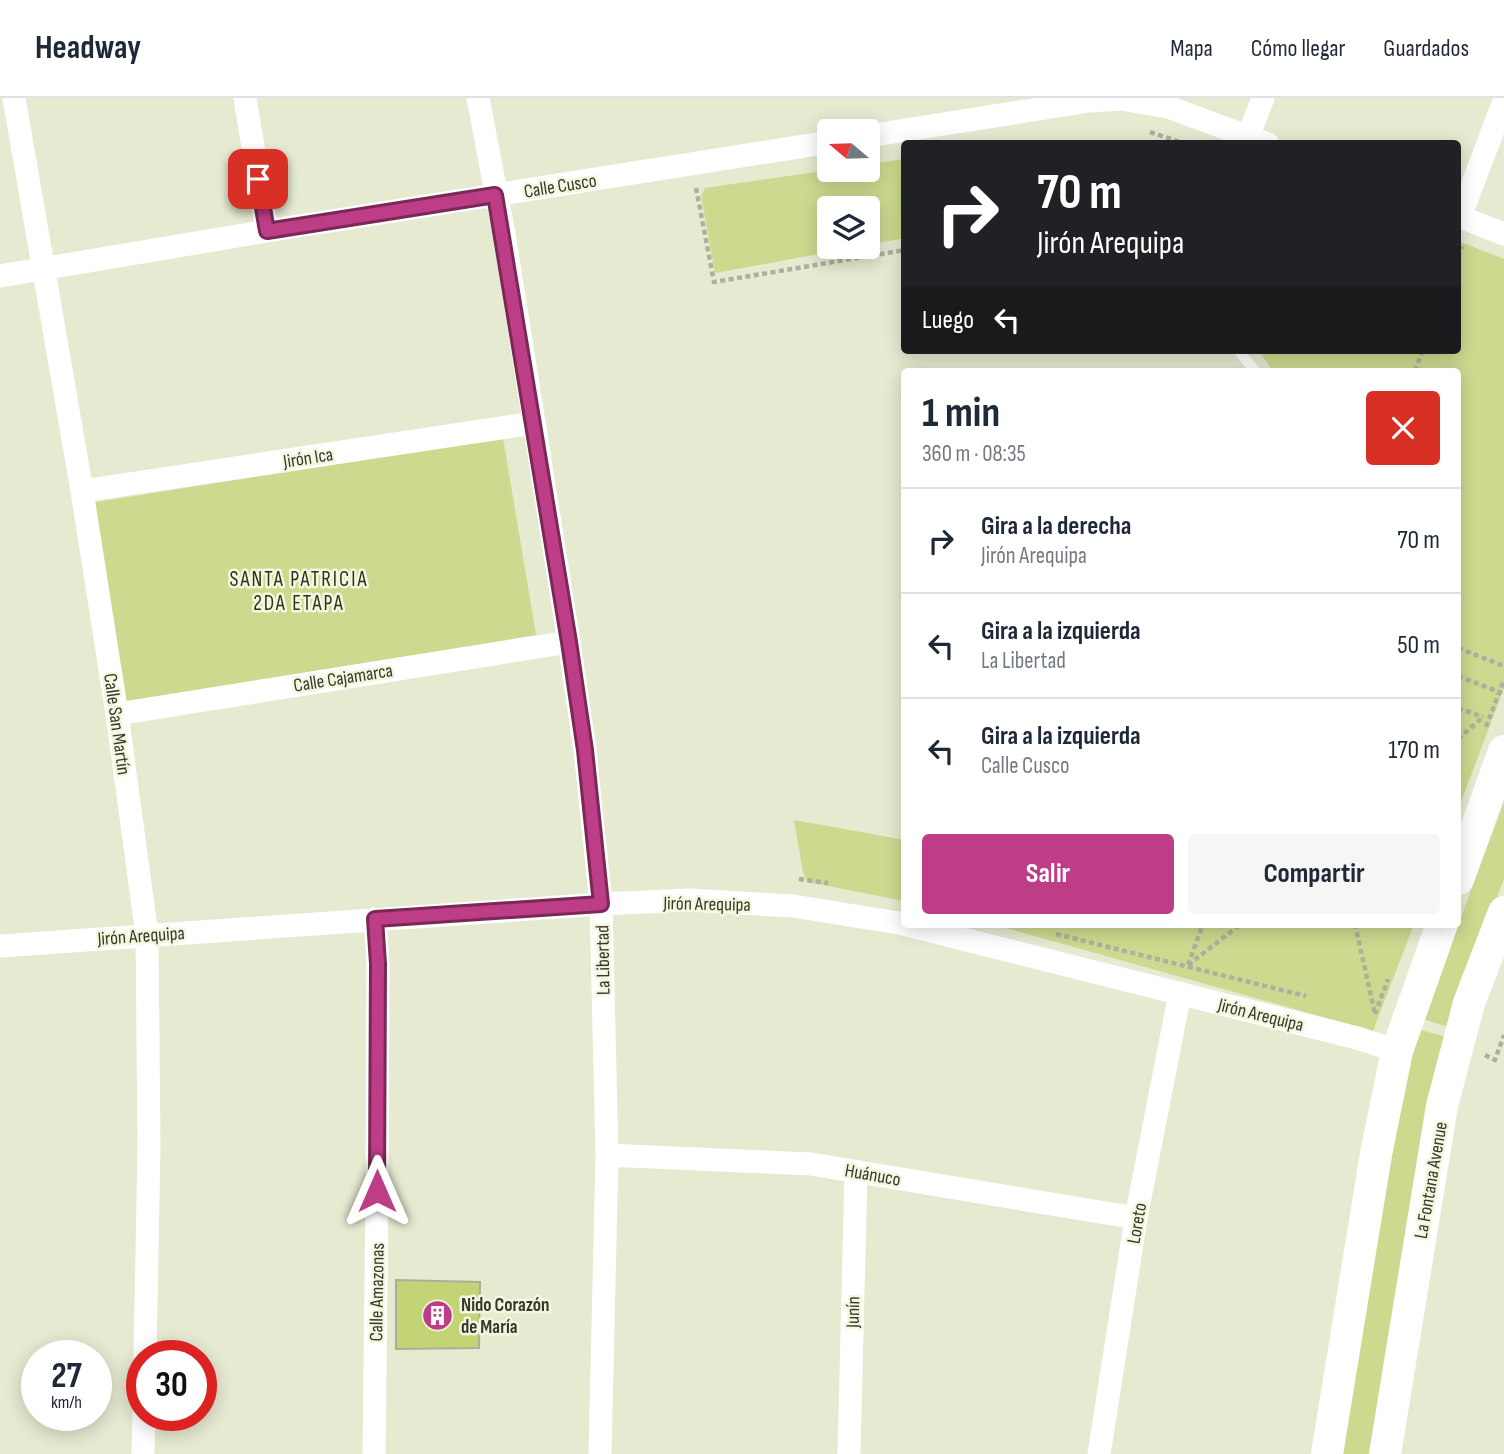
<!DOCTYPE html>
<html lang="es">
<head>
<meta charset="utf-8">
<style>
	body { margin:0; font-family:"Sofia Sans Condensed",sans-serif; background:#f6f6f7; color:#1f2937; height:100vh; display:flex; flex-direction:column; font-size:26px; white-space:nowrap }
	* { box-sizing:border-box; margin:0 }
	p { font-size:23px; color:#747a83 }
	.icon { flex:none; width:38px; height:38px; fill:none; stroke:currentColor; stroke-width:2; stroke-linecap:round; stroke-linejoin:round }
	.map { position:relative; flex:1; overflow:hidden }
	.sheet { position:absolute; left:901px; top:270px; width:560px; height:560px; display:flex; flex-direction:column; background:#fff; border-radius:7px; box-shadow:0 4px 18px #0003 }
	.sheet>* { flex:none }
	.guide { position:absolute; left:901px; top:42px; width:560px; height:214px; border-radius:7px; box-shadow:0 4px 18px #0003; background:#202124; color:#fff; overflow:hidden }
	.needle { width:46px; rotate:289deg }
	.fabs { position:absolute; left:817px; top:21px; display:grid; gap:14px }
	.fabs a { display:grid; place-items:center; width:63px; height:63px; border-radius:7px; background:#fff; box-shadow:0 4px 18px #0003; font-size:35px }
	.speed { position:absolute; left:21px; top:1242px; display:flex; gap:14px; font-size:35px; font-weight:700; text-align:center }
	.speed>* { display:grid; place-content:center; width:91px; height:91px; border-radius:50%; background:#fff; box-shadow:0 4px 18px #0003; line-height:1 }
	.speed small { font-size:18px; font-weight:400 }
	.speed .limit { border:10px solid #d22; background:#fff; color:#111 }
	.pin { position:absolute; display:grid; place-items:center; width:60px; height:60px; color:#fff; margin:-30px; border-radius:14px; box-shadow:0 4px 10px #0006 }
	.me { position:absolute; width:77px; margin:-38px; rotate:0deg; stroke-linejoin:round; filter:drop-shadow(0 0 5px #0008) }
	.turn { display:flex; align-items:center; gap:24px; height:147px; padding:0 21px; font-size:32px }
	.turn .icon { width:91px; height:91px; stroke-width:2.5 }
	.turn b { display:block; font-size:49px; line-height:60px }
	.then { display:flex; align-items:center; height:66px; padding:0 21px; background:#0003; gap:14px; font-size:26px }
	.round { display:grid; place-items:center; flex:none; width:74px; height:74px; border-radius:7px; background:#f6f6f7 }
	.overview { display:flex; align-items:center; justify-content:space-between; height:119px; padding:0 21px }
	h1 { font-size:42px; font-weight:700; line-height:52px }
	.cta { display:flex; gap:14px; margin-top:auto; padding:14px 21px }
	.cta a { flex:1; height:80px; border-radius:7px; background:#bd3d87; color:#fff; font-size:28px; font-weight:700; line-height:80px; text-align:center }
	.cta a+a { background:#f6f6f7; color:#1f2937 }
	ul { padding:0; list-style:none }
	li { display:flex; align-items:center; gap:21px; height:105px; padding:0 21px; border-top:2px solid #e0e1e3 }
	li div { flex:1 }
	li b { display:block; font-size:26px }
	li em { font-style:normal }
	header { display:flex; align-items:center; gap:42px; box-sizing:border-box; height:98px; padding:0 35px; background:#fff; border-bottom:2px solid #e0e1e3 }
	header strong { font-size:33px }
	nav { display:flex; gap:38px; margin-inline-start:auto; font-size:24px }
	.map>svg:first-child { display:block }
	.green { fill:#cbda8f }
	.building { fill:#c3d477; stroke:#aaaf97; stroke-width:2 }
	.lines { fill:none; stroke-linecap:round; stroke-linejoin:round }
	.path { stroke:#acb09c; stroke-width:4.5; stroke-dasharray:5 3.5; stroke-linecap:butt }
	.lane { stroke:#fff; stroke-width:10 }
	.street { stroke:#fff; stroke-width:23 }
	.secondary { stroke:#fff; stroke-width:32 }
	.route-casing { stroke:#7b2858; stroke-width:18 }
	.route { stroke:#bd3d87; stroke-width:12 }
	.labels { text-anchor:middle; stroke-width:5; stroke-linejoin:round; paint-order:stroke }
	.street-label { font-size:19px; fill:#36382e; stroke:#f2f8de }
	.poi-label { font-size:19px; font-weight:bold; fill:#36382e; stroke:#f2f8de; text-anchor:start }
	.neighbourhood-label { font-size:21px; letter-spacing:2px; fill:#2b2f1b; stroke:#f2f8de }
</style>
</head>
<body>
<header>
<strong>Headway</strong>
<nav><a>Mapa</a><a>Cómo llegar</a><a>Guardados</a></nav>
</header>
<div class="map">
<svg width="1504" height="1356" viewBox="0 0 1504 1356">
	<rect width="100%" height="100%" fill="#e5ead1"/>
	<path class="green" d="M905,61V140L868,147V110H830V149H857L715,175L701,98L705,90L830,72H868V66Z
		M1458,143L1504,161V590L1458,712V273H1273L1258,252H1458Z
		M503,340L536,537L125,604L90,405Z
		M1504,704V781L1448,929L1423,921Z
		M794,722L905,742V803L807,784L803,774Z
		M992,826H1414L1373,933Z
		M1417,931L1447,939L1376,1356H1341L1408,965Z"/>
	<path class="building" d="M396,1182L480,1184L479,1250L396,1251Z"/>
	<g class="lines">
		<path class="path" d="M1150,34L1186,46
			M696,90L714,184L905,152
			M1458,159L1462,148
			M1415,273L1423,252
			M1458,550L1504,568
			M1458,578L1502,595
			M1458,610L1483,619
			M1486,629L1504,582
			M1458,641L1483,619
			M799,781L828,785
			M1355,826L1375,916
			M1056,836L1306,898
			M1188,867L1203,826
			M1188,867L1241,826
			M1375,916L1388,881
			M1485,957L1495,962L1504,937"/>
		<path class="lane" d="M1238,252L1255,273"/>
		<path class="street" d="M14,0L82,393L117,616L147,837L149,1048L145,1258
			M245,0L267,133
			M478,0L504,136L569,544L585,652L601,806L607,1057L600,1356
			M868,38L1089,3L1121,1L1168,9L1268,46
			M1248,39L1263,0
			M1458,118L1504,136
			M1460,119L1504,3
			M0,178L267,133L830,44
			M82,393L534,325
			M117,616L569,544
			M0,848L601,806L689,802L793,808L899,825L1357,940L1397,953
			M607,1057L811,1066L1136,1120
			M143,1356L144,1318
			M374,1356L377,1093L378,866L375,821
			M849,1356L856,1073
			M1099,1356L1136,1120L1180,895"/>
		<path class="secondary" d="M1458,781L1504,653
			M1327,1356L1376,1056L1397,953L1442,826
			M1385,1356L1442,1008L1469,905L1504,814"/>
	</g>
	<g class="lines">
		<defs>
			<path id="route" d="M258,81L267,133L495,97L569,544L585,652L601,806L375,821L378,866L377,1093"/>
		</defs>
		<use href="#route" class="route-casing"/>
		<use href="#route" class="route"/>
	</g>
	<defs>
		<symbol id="building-disc" viewBox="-11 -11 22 22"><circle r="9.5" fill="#bd3d87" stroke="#f2f8de"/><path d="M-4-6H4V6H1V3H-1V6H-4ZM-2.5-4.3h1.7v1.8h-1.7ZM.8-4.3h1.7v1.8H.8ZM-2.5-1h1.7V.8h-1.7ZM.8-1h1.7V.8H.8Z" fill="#fff"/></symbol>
	</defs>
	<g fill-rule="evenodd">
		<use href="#building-disc" x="420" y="1200" width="35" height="35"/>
	</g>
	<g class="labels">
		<g class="street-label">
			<text transform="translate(560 87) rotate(-9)" y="7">Calle Cusco</text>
			<text transform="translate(308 359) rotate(-9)" y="7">Jirón Ica</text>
			<text transform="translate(343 579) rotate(-9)" y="7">Calle Cajamarca</text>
			<text transform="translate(118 626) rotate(82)" y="7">Calle San Martín</text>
			<text transform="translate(707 805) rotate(1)" y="7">Jirón Arequipa</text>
			<text transform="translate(141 837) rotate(-4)" y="7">Jirón Arequipa</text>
			<text transform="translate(602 862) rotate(-91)" y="7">La Libertad</text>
			<text transform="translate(1261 916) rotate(14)" y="7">Jirón Arequipa</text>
			<text transform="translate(873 1076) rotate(10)" y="7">Huánuco</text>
			<text transform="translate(1430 1082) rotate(-80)" y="7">La Fontana Avenue</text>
			<text transform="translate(1136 1125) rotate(-80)" y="7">Loreto</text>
			<text transform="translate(376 1194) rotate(-89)" y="7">Calle Amazonas</text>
			<text transform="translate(852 1214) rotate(-89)" y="7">Junín</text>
		</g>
		<g class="poi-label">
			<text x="461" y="1213">Nido Corazón<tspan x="461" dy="22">de María</tspan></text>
		</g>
		<g class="neighbourhood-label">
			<text x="299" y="488">SANTA PATRICIA<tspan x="299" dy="24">2DA ETAPA</tspan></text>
		</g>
	</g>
</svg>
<div class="fabs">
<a><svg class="needle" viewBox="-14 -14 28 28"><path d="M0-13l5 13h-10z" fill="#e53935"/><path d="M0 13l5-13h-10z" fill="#747a83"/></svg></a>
<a><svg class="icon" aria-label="layers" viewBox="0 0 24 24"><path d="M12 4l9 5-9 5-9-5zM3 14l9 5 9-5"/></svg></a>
</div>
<div class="speed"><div>27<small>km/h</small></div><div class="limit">30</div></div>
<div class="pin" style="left:258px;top:81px;background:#d93025"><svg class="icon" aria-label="arrive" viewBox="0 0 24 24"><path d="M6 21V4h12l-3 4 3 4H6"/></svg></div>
<svg class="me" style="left:377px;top:1093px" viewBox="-20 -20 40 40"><path d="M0-17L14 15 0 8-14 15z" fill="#bd3d87" stroke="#fff" stroke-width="4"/></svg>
<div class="guide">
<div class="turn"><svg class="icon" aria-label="right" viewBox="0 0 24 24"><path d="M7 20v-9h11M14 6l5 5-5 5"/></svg><div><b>70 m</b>Jirón Arequipa</div></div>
<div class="then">Luego<svg class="icon" aria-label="left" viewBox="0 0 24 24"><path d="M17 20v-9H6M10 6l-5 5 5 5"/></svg></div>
</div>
<section class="sheet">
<div class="overview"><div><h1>1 min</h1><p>360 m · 08:35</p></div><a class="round" style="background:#d93025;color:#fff"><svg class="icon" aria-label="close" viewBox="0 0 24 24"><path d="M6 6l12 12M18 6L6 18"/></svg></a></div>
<ul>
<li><svg class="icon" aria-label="right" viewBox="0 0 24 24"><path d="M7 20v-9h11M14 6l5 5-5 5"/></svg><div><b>Gira a la derecha</b><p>Jirón Arequipa</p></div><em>70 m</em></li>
<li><svg class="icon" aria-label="left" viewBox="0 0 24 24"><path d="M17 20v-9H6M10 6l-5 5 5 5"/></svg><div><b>Gira a la izquierda</b><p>La Libertad</p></div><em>50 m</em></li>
<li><svg class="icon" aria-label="left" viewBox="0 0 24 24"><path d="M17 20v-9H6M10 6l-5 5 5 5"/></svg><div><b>Gira a la izquierda</b><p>Calle Cusco</p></div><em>170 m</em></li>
</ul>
<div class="cta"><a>Salir</a><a>Compartir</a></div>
</section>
</div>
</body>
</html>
